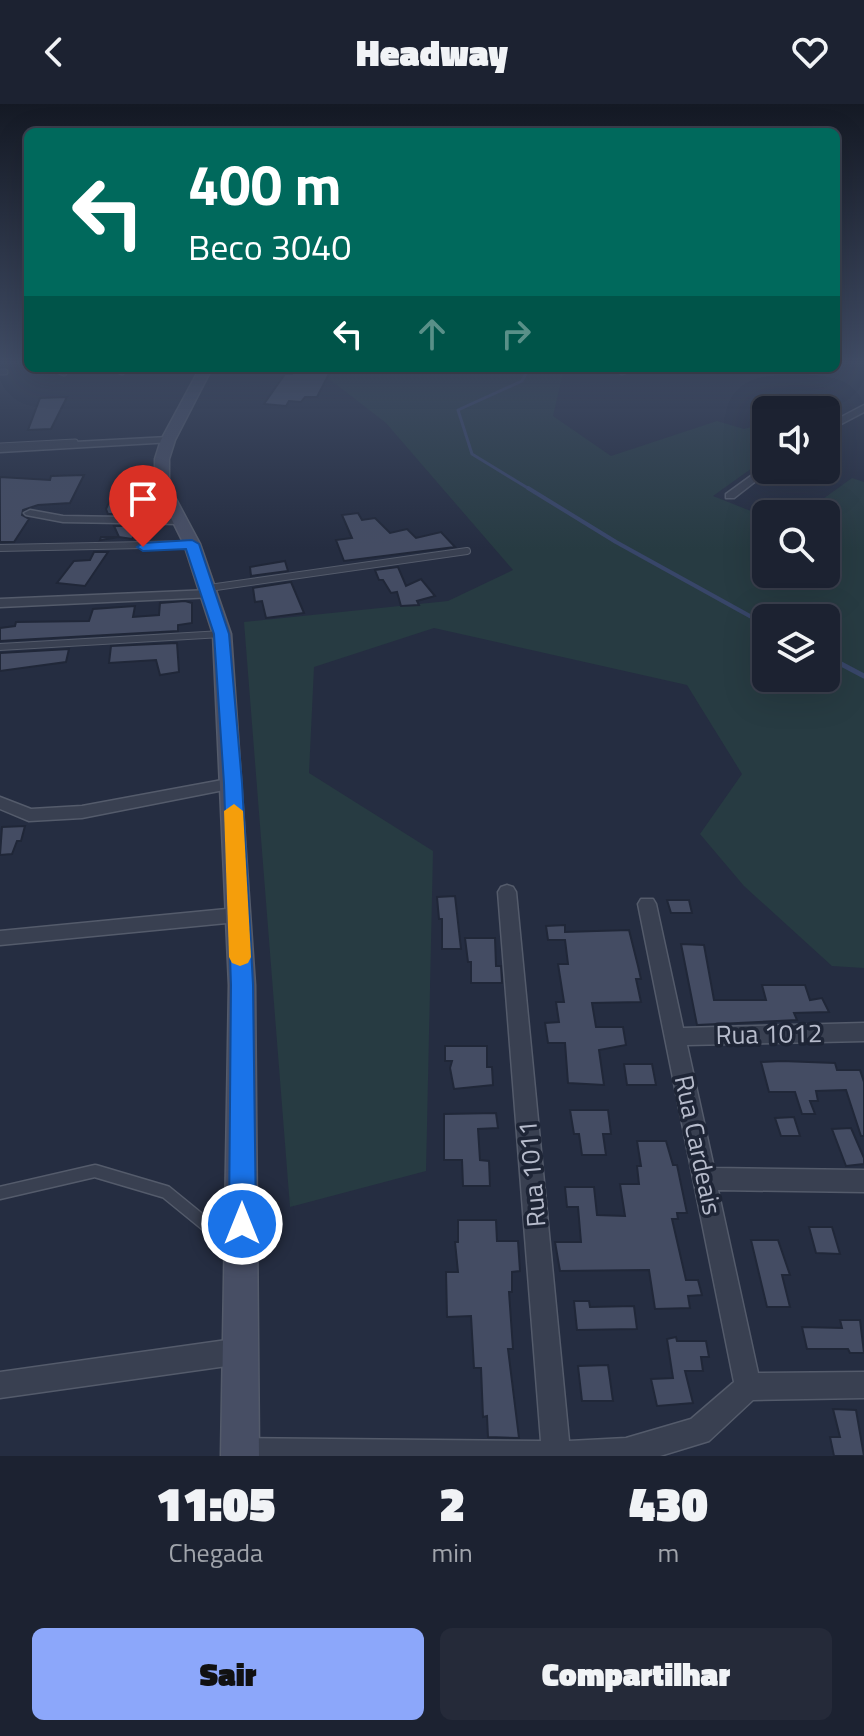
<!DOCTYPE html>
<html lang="pt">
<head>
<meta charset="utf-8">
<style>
	body { margin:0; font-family:"Titillium Web",sans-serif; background:#252a39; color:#f1f3f6; height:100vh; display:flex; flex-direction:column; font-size:30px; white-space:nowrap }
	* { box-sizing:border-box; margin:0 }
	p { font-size:26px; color:#a0a4ab }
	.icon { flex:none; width:44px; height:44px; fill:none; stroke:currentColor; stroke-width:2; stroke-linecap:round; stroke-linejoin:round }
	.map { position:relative; height:1352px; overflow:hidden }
	.details { display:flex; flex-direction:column; background:#1c2231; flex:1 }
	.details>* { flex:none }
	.banner { position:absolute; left:24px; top:24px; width:816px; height:244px; border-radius:12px; box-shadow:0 8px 32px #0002,0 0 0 2px #3a3f4d; background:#00695c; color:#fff; overflow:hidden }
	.tools { position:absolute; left:752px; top:292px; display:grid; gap:16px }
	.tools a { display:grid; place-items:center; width:88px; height:88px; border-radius:12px; background:#1c2231; box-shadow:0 8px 32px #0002,0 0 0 2px #3a3f4d; font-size:40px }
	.pin { position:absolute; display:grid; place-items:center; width:68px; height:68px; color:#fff; margin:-82px -34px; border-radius:50% 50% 50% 0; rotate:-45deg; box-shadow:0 0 8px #0007 }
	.pin .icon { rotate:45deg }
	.me { position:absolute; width:88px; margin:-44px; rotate:0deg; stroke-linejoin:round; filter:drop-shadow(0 0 6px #0008) }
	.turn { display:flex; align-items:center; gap:28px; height:168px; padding:0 32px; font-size:36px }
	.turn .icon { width:104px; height:104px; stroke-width:2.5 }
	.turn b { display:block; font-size:56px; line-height:68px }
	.lanes { display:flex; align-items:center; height:76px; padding:0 32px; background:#0003; justify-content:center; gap:40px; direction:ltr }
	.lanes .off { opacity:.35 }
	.eta { display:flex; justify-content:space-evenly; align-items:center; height:136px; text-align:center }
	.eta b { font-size:48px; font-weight:800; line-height:56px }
	.cta { display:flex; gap:16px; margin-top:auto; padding:16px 32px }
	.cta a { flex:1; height:92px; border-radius:12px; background:#8ca7fa; color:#111; font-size:32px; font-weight:800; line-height:92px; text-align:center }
	.cta a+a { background:#252a39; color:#f1f3f6 }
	header { display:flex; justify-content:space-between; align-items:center; height:104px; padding:0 32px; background:#1c2231; font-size:36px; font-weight:800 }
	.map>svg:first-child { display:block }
	.green { fill:#273b42; fill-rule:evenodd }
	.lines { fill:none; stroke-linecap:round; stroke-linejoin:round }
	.stream-far2 { stroke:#384669; stroke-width:3 }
	.stream-far1 { stroke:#384669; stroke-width:4 }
	.stream { stroke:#384669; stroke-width:5 }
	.building { fill:#444c63; stroke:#202738; stroke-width:2 }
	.service-far2-casing { stroke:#545b6b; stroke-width:7 }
	.service-far1-casing { stroke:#545b6b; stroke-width:8 }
	.service-casing { stroke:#545b6b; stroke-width:15 }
	.minor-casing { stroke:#545b6b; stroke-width:3 }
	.secondary-casing { stroke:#545b6b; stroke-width:3 }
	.service-far2 { stroke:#394051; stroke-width:5 }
	.service-far1 { stroke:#394051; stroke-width:6 }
	.service { stroke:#394051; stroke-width:12 }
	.minor { fill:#394051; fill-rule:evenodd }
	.secondary { fill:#474e64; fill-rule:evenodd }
	.route { fill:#1a73e8; stroke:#114b97; stroke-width:2 }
	.slow { fill:#f59e0b }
	.labels { text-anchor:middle; stroke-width:7; stroke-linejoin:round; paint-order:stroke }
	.near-street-label { font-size:26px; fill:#b6bbcb; stroke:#1e2536 }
</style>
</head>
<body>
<header><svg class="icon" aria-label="back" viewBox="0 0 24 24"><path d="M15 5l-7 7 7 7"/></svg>Headway<svg class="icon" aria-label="heart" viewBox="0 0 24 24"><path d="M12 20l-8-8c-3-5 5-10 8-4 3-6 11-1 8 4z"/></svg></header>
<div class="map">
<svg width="864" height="1352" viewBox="0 0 864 1352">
	<rect width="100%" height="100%" fill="#252d41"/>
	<path class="green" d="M315,264H564L553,312L611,352L717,317L744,325L766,319V354L713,392L766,413V470H826V410H802L852,374L864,378V864L832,862L744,782L700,730L742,670L687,581L434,524L314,563L309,669L433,747L426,1067L290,1103L244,518L448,497L513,466L386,319ZM766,514H826V574H766Z"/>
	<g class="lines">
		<path class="stream-far2" d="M529,264L522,277L458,306L472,350L531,386"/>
		<path class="stream-far1" d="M528,384L616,438L766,521"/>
		<path class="stream" d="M826,552L864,572"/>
	</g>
	<path class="building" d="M293,267L330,268L317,293H305L301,298L289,297L286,302L264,300L285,270H292Z
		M67,293L51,325L28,326L40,294Z
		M84,371L70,399L38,401L23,406L22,411L29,415L14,438H0V373L50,376L51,372Z
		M136,391L131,403H152L147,410H108L106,405L112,392Z
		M358,409L362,416L375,414L390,429L407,425L416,434L441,428L455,443L344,457L336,436L352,434L342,411Z
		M114,422H140L132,435L119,433L100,436L101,433H119Z
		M94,448H108L85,482L57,479L74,457L90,456Z
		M285,457L288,467L251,472L250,463Z
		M398,463L406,482L421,475L435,492L417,497L419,501L401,502L397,488L391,489L383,476H379L375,466Z
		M291,478L304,509L266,514L262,497L255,498L253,484Z
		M185,497L192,499V519L178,521V527L0,537V524L15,522L16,518L89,517L93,505L135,502L133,513L159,511L160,499Z
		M177,539L179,568L160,571L156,556L109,559L111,542Z
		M69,545L66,558L0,567V549Z
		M25,722L21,737H17L12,750L0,751L2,723Z
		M455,792L461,845H442V815H439L437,793Z
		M667,796H689L692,809H671Z
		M565,821V828L629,826L638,862L641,875H636L641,898L592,899L596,923H623L626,941L599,946L604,981L568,979L565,939H548L545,919L559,918L556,898H564L558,860H568L565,836H548L546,822Z
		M465,834H495L496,862H501L502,879H471V858H468Z
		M681,840L704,841L714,896H766L762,881H805L810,896L822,894L829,908L794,909L797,916L697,921Z
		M445,942H487V963H492L493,981L454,985L450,964L452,957H445Z
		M782,957L835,959L837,966H860L864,978V1032H861L846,986L816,987L818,997H810L815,1010H802L795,988H769L761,958Z
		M624,960H652L656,981H627Z
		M570,1006H608L611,1030H603L606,1051H582L579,1030H574Z
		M496,1009L498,1024L478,1025L480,1056L489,1057L490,1082H463L462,1056H444V1010Z
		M794,1013L800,1032H781L775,1014Z
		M851,1024L864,1054V1060L846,1062L832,1025Z
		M637,1037H666L673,1061H677L687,1109H677L678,1115H672L686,1176H698L702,1191L688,1192L690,1204L655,1205L649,1166L560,1167L555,1138H581L578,1103H567L565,1083H594L597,1111L625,1112L620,1080H639L637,1062H641Z
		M458,1116H496L497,1137H518L520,1167L512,1168V1188H509L513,1245H508L519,1334L488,1333L487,1312L483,1313L481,1264H474L471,1212L447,1213L446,1168H458L455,1138H458Z
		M809,1123H832L840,1150L816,1149Z
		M751,1136H778L790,1171H782L790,1203H767Z
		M574,1197H589L590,1203L634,1202L637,1225L577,1226Z
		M840,1216H860L864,1249H850L848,1245H807L802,1223L842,1224Z
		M676,1233L677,1237H706L709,1253H701L703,1267H685L693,1299L657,1302L651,1275L673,1274L667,1235Z
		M608,1261L613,1297H582L578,1262Z
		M833,1305L856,1306L864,1352H834L830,1333H840Z"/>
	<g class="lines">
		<defs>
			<path id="service-far2" d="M51,264L64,269
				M112,264L122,268
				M0,268H5
				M622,268L635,264
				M0,342L75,338"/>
			<path id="service-far1" d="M0,444L192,440
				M209,484L467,447
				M0,543L222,530"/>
			<path id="service" d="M0,1089L95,1067L166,1088L231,1141"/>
			<path id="minor" d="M864,301V308L826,328V321Z
				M168,333L173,336L172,338L0,348V342Z
				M766,361V366H770L734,394H726V390Z
				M30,406L63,412L180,414L186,417L180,420L63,418L26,411L24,409Z
				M210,486L216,490L214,493L0,503V495Z
				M233,674L241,679L239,683L82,714L29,717L0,705V693L31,705L82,702Z
				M507,781L513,783L516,788L569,1337L626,1334L691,1315L734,1278L638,800L641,795H653L656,800L683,924L864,919V937L687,941L714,1064L864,1066V1088L718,1086L758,1269L864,1268V1294L753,1296L709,1337L660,1352H228L226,1348L230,1338L240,1334L541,1337L498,788L501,783Z
				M237,804L243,806L246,811L243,816L237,818L0,841V827Z
				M241,1234L250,1238L254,1247L250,1256L241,1260L0,1294V1268Z"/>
			<path id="secondary" d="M200,264H212L175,336L169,355V382L200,440L231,530L255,881L259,1352H221L229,881L213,530L184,440L155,382V355L161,336Z"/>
		</defs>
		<use href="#service-far2" class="service-far2-casing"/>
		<use href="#service-far1" class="service-far1-casing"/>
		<use href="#service" class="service-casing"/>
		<use href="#minor" class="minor-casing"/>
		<use href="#secondary" class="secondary-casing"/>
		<use href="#service-far2" class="service-far2"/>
		<use href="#service-far1" class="service-far1"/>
		<use href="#service" class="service"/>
		<use href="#minor" class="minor"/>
		<use href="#secondary" class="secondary"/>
	</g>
	<linearGradient id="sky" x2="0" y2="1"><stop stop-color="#141924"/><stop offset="0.58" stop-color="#404c65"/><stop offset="1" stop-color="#404c65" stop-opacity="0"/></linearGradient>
	<rect width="864" height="445" fill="url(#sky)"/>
	<path class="route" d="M192,436L199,440L229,530L242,679L253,881L256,1120L252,1130L242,1134L233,1130L229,1120L231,881L224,679L214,530L186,445L143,447L137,443L143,439Z"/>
	<path class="slow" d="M234,700L243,707L251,853L248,859L240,862L232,859L229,853L224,707Z"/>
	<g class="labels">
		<g class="near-street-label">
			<text transform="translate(769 930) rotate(-1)" y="9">Rua 1012</text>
			<text transform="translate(698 1041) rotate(78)" y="9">Rua Cardeais</text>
			<text transform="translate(532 1070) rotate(-95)" y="9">Rua 1011</text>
		</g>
	</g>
</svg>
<div class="tools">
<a><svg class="icon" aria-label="sound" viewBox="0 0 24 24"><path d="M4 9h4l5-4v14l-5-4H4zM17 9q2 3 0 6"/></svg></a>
<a><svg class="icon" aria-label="search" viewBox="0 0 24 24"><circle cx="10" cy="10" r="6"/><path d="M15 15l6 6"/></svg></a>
<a><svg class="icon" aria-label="layers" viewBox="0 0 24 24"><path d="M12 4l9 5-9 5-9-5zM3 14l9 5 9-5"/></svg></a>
</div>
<div class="pin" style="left:143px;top:443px;background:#d93025"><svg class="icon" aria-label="arrive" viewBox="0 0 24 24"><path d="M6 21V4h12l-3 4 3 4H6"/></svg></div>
<svg class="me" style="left:242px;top:1120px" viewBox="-20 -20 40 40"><circle r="17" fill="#1a73e8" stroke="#fff" stroke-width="3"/><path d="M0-11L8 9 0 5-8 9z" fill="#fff"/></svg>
<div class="banner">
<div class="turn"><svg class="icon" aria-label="left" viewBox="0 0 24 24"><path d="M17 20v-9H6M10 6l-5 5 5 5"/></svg><div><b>400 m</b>Beco 3040</div></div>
<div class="lanes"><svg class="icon" aria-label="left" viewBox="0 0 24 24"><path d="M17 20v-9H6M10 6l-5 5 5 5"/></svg><svg class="icon off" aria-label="ahead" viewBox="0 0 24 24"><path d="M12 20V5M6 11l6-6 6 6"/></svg><svg class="icon off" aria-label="right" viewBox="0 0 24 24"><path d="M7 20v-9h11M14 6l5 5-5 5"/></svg></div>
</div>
</div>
<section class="details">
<div class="eta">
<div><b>11:05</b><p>Chegada</p></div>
<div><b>2</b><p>min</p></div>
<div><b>430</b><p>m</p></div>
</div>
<div class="cta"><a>Sair</a><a>Compartilhar</a></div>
</section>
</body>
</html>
